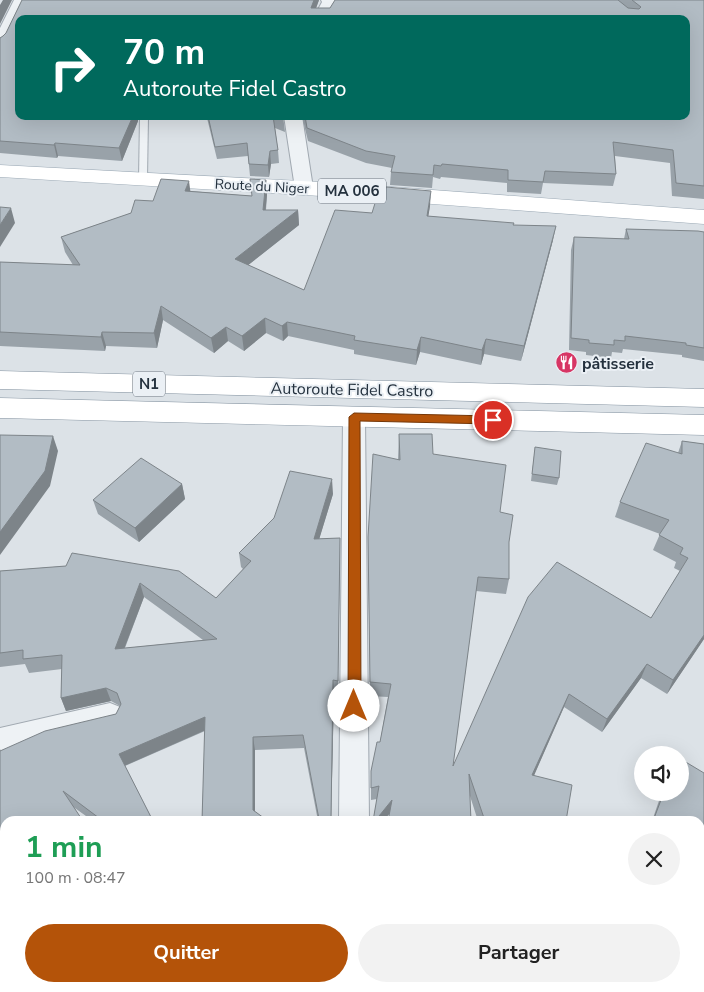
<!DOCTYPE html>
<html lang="fr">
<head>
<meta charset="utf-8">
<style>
	body { margin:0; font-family:"Nunito Sans",sans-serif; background:#f2f2f2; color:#222; height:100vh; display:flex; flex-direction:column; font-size:19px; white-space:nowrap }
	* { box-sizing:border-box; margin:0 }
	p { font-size:16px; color:#767676 }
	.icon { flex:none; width:28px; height:28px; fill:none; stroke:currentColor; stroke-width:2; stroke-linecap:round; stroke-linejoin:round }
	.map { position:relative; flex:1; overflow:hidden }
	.panel { position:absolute; left:0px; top:816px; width:705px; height:176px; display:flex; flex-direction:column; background:#fff; border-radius:15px 15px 0 0; box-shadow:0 5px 20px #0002 }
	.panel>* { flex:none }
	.guide { position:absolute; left:15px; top:15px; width:675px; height:105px; border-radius:10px; box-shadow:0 5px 20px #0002; background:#00695c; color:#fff; overflow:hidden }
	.controls { position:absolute; left:634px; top:746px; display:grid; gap:10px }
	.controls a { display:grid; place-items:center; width:55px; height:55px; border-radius:50%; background:#fff; box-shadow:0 5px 20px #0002; font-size:25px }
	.pin { position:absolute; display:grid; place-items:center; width:42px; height:42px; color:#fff; margin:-21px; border:2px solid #fff; border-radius:50%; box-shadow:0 1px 5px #0007 }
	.me { position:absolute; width:55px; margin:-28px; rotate:0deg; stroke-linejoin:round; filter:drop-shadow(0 0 4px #0008) }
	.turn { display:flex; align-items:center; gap:18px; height:105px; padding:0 25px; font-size:22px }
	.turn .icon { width:65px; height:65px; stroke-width:2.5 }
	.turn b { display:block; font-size:35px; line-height:42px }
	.round { display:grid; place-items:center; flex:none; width:52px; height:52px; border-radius:26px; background:#f2f2f2 }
	.overview { display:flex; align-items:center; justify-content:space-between; height:85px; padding:0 25px }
	h1 { font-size:30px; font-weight:700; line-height:38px; color:#1e9e55 }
	.button { display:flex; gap:10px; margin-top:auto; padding:10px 25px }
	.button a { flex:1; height:58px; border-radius:30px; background:#b45309; color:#fff; font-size:20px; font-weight:700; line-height:58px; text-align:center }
	.button a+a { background:#f2f2f2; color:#222 }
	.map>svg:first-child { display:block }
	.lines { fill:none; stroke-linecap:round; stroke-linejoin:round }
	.service-casing { stroke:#a1a9b1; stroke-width:2 }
	.minor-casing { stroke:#a1a9b1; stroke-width:2 }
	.primary-casing { stroke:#9aa8b4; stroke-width:1 }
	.trunk-casing { stroke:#82919f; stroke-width:1 }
	.service { fill:#eef2f5; fill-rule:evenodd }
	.minor { fill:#eef2f5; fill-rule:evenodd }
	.primary { fill:#fff; fill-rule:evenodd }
	.trunk { fill:#fff; fill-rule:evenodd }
	.wall { fill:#99a2a9; fill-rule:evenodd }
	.shaded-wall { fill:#7d8489 }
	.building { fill:#b2bcc4; stroke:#7d8489; fill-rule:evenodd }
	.route { fill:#b45309; stroke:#753606 }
	.labels { text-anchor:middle; stroke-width:4; stroke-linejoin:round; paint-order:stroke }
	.far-street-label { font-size:14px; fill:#24313e; stroke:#ebf0f5 }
	.shield { fill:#ebf0f5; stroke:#606a75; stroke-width:1 }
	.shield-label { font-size:15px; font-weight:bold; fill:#24313e }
	.poi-label { font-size:16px; font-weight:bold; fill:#24313e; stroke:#ebf0f5; text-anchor:start }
	.street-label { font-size:16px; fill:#24313e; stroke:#ebf0f5 }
</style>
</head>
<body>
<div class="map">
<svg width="704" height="992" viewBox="0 0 704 992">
	<rect width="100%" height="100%" fill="#dce2e7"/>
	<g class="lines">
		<defs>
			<path id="service" d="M140,116H148L147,179L143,182L139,179Z"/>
			<path id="minor" d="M14,0H30L19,19L8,44L6,47L0,49V28Z
				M321,0H337L338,2L329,19H313L322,2Z
				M284,116H302L313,188L311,192L304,194L297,192L295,188Z
				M354,409L362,411L365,417L369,821H339L343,417L346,411Z
				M110,703L120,707L124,716L120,725L0,754V728Z
				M704,864V894L700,895V865Z
				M338,988H370V992H338Z
				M394,988H432L430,992H392Z"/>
			<path id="primary" d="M0,165L338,183L704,210V224L338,197L0,177Z"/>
			<path id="trunk" d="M0,371L704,389V407L0,389Z
				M0,398L704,415V435L0,418Z"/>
		</defs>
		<use href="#service" class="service-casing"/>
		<use href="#minor" class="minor-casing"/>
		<use href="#primary" class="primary-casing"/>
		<use href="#trunk" class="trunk-casing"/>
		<use href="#service" class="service"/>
		<use href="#minor" class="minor"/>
		<use href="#primary" class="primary"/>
		<use href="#trunk" class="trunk"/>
	</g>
	<path class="wall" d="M22,0H319L316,8H330L335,0H704V199L672,196L670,163L615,156L616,174L613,186L543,183L541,194L507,192V183L441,177L440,179L433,177L432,188L390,185L391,172L392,168L366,163L308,141L302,116H686V19H19V116H138V121L122,161L58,156L57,158L0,153V38L3,36L6,33Z
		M198,116H283L285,132L275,128L278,150L279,163L271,164L269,177L250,176L248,156L217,159L207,118L199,119Z
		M266,180L267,195L266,210H298L299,225L248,265L304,290L372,213L430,206L428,216L513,225L553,240L521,361L484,354L481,365L420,352L416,365L354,354V350L288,336L283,341L266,333L244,351L228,341L214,353L163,320L157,348L106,346L105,351L0,346V262L73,265L65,252L61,237L131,213L153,201L190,191L252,196Z
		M626,229L704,232V361L682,357V355L623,349L622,353L612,352L611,358L586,355V352L569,350L571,250L574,237L624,239Z
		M399,434L433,454L500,512L509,542V579L506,594L476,591L453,766L651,618L680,571L674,568L676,562L653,550L660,534L615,517L620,502L678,453L682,441L704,444V639L667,694L641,678L602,732L564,707L534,775L566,821H478L470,796L390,813L383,821H373L377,799L371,800V771L380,742L388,697L370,696L368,537L398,459Z
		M535,447L559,478L557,485L531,481Z
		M182,484L185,499L139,542L98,514L93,500Z
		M333,494L319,539L340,538L338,694H334L331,821H318L304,748L255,750L202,821L205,731L125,766L153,821H93L72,806L0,992V749L1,751L116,714L120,706L111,701L66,711L61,698L62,669L29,673L25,664L0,667V571L66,566L216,598L243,569L241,567L239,553ZM144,597L203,640L125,648Z
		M704,773V849L700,847V821H652L662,792H680Z
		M224,988H321L325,990V992H229L230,991Z
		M639,988H698L704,992H636Z"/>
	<path class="shaded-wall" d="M3,0H12L0,24V5Z
		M314,0H319L312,19L311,8Z
		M133,116H138V121L122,161L119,148Z
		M55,143L58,156L57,158L54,145Z
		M270,151L271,164L269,177L268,165Z
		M266,180L267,195L264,225L263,210Z
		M189,181L191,196L185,191Z
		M431,191L430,206L426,231L427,216Z
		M11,208L15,223L0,247V225Z
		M298,210L299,225L237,274L235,259Z
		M556,226L553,240L521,361L524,346Z
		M161,306L163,320L157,348L154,333Z
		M265,318L266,333L244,351L242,336Z
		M287,322L288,336L283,341L282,326Z
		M226,327L228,341L214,353L211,338Z
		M102,332L106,346L105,351L101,337Z
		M421,337L420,352L416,365L417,350Z
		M486,339L484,354L481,365L482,350Z
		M53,436L58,451L50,486L0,555V532Z
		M332,479L333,494L315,553L314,539Z
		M182,484L185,499L139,542L135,528Z
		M140,583L144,597L119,662L115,649Z
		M704,635V639L667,694L673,680Z
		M647,664L641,678L602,732L607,719Z
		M333,680L334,694L331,821Z
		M106,688L111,701L66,711L61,698Z
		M569,694L564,707L529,787L532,775Z
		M205,717L208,729L124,766L119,754Z
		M253,737L255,750V821L253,810Z
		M392,800L391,812L383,821H375Z
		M107,988H123L117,992H101Z
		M127,988H134L130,991Z"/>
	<path class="building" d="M22,0H314L311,8H330L335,0H618L628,8L639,9L641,7L632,0H704V186L676,183L673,150L613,142L616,174L545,171L543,182L508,180V170L442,164L441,166L434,165L433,175L391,172L395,156L366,151L307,128L305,116H686V19H19V116H133L119,148L55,143L54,145L0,141V38L3,36L6,33Z
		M208,116H273L278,150L270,151L268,165L249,164L247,143L215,147Z
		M275,116H283L284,119Z
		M161,179L189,181L185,191L252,196L250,179L266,180L263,210H298L235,259L304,290L335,210L372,213L376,200H383L386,187L431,191L427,216L514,223L513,225L556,226L524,346L486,339L482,350L421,337L417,350L354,340L355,336L287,322L282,326L265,318L242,336L226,327L211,338L161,306L154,333L102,332L101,337L0,332V262L80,265L61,237L131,213L135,200L153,201Z
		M0,207L11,208L0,225Z
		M626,229L698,231L704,232V348L686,345V343L625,336V341L614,340V345L589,343V340L571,338L574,237L629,239Z
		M399,434H432L433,454L506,465L500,512L513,515L509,542V579L478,577L453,766L528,597L557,562L651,618L688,558L680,554L683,548L659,535L669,520L620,502L646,443L682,454V441L704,444V635L673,680L647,664L607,719L569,694L532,775L572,785L566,821H485L469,774L471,821H388L392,800L375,821H373L379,786L371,788V771L377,742H380L391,684L370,682L368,537L373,454L400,460Z
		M0,435L53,436L45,471L0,532Z
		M535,447L561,451L559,478L532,474Z
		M141,458L182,484L135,528L93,500Z
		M290,471L332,479L314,539L340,538L338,681L333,680L331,818L319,819L303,735L253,737V810L268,821H202L205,717L119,754L153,821H103L63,791L83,821H5V988H107L101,992H0V751L45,731L116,714L121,704L117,693L106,688L61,698L62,655L23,659V650L0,653V571L66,566L72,553L179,571L216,598L251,561L239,553L274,518ZM140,583L217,639L115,649Z
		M684,761L704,773V839L700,837V821H653L664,792H680V768Z
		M633,819L640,821H632Z
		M232,988H321L325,990L324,992H229Z
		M463,988H595L596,991L600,992H457Z
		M643,988H698L704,992H649Z"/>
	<path class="route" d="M354,413L493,416L498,420L493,424L360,421L361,706L359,710L354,712L350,710L348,706L349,417Z"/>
	<defs>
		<symbol id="restaurant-disc" viewBox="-11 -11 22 22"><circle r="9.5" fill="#d73564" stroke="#ebf0f5"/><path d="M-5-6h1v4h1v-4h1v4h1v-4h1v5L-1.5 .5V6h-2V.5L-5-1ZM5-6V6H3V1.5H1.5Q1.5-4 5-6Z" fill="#fff"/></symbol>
	</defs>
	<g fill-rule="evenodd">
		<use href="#restaurant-disc" x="554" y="350" width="25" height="25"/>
	</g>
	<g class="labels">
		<g class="far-street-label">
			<text transform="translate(262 186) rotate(3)" y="5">Route du Niger</text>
		</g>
		<g class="shield">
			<rect x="318" y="178.5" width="68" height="25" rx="4"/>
			<rect x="133" y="371.5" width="32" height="25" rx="4"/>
		</g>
		<g class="shield-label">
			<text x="352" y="196">MA 006</text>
			<text x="149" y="389">N1</text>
		</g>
		<g class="poi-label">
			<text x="582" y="369">pâtisserie</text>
		</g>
		<g class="street-label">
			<text transform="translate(352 389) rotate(1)" y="6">Autoroute Fidel Castro</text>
		</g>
	</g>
</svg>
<div class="controls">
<a><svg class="icon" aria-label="sound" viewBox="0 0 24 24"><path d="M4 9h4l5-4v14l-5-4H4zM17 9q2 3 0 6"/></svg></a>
</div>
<div class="pin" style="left:493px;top:420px;background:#d93025"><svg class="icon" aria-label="arrive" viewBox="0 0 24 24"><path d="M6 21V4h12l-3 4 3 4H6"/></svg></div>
<svg class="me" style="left:354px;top:706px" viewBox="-20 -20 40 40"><circle r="19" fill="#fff"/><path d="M0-13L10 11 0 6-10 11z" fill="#b45309"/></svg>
<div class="guide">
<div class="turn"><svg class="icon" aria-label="right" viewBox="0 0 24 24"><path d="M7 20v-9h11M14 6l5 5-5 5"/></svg><div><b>70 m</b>Autoroute Fidel Castro</div></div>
</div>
<section class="panel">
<div class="overview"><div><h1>1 min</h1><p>100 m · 08:47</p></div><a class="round"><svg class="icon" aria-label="close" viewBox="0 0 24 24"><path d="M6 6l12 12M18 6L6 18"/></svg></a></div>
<div class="button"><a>Quitter</a><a>Partager</a></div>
</section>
</div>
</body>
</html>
